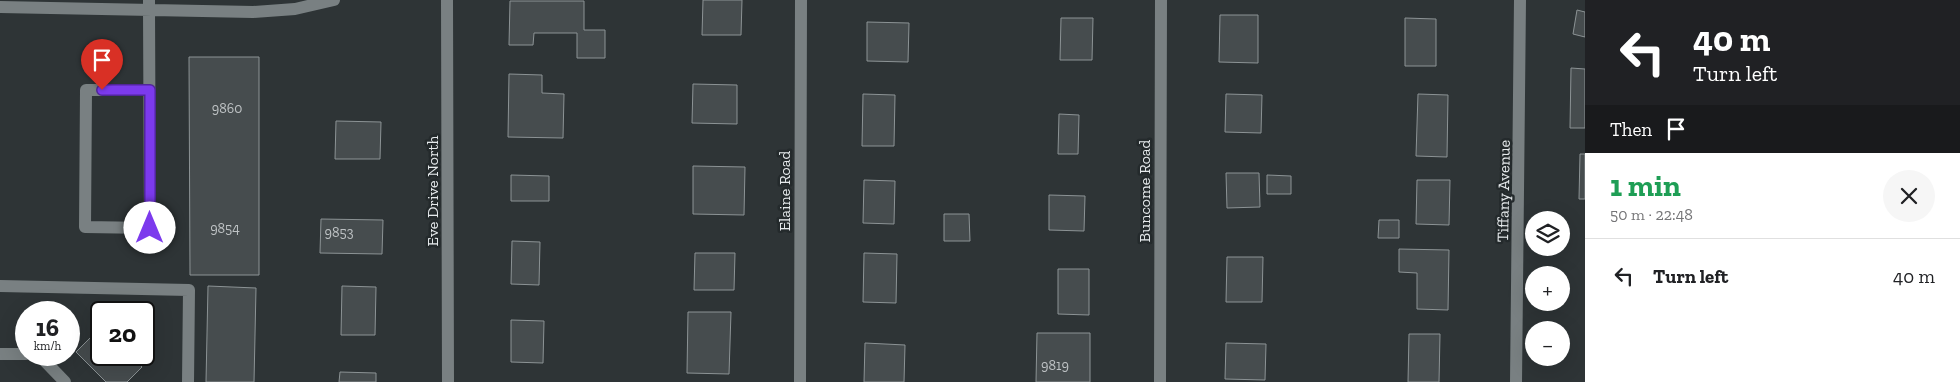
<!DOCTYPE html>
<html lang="en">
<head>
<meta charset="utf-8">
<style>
	body { margin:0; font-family:"Zilla Slab",serif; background:#f6f6f6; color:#202124; height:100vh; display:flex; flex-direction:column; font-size:19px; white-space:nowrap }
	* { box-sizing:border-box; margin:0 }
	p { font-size:16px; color:#757577 }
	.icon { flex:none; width:28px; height:28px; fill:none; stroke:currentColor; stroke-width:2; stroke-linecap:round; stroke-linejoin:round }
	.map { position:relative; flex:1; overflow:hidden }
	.details { display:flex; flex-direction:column; background:#fff; width:375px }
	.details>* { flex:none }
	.hud { background:#202124; color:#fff; overflow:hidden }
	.buttons { position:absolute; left:1525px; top:211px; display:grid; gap:10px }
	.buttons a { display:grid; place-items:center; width:45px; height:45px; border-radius:50%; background:#fff; box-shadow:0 5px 20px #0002; font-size:25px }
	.speed { position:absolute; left:15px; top:301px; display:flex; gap:10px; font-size:25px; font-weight:700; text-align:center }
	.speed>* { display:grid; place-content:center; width:65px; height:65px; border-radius:50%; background:#fff; box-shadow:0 5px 20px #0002; line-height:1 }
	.speed small { font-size:12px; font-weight:400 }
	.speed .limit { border:2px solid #111; border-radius:8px; background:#fff; color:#111 }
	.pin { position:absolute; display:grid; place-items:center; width:42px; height:42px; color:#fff; margin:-51px -21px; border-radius:50% 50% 50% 0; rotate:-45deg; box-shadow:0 0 5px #0007 }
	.pin .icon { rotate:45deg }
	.me { position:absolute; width:55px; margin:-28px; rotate:0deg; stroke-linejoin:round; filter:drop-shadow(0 0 4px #0008) }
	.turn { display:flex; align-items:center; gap:18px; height:105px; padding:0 25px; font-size:22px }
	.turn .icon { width:65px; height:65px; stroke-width:2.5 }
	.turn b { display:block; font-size:35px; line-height:42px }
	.then { display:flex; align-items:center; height:48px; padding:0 25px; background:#0003; gap:10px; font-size:19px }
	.round { display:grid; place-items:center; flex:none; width:52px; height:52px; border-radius:26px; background:#f6f6f6 }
	.headline { display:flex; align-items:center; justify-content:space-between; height:85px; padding:0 25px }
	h1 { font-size:30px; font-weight:800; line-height:38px; color:#1e9e55 }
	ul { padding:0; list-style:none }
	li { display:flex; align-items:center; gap:15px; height:75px; padding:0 25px; border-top:1px solid #e0e0e0 }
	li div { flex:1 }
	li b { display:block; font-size:19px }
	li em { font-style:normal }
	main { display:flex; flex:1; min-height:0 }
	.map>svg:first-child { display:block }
	.building { fill:#464c4e; stroke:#8c9395 }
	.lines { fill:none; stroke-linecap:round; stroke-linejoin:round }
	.minor { stroke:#798082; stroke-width:12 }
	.route-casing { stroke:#51269a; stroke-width:12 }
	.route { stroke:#7c3aed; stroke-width:9 }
	.labels { text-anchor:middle; stroke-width:5; stroke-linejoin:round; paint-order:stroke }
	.number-label { font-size:14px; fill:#bec2c4 }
	.street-label { font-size:16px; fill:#e6eaec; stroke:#242a2c }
</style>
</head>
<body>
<main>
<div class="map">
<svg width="1585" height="382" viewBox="0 0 1585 382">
	<rect width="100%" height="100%" fill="#2e3436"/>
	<path class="building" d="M703,0H742L741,35H702Z
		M510,1H584V30H605V58H577V33H534L533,45H509Z
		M1577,10L1585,12V37L1573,34Z
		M1220,15H1258V63L1219,62Z
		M1061,18H1093L1092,60H1060Z
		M1405,18L1436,19V66H1405Z
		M867,22L909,23L908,62L867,61Z
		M189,57H259V275H190Z
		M1571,68L1585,69V128H1570Z
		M509,74L542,75V93L564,94L563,138L508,137Z
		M693,84L737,85V124L692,123Z
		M863,94L895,95L894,146H862Z
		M1226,94L1262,95L1261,133L1225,132Z
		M1418,94L1448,95L1447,157L1416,156Z
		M1059,114L1079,115L1078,154H1058Z
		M336,121L381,122L380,159H335Z
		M1580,154H1585V199H1579Z
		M693,166L745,167L744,215L693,214Z
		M1226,173H1259L1260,207L1227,208Z
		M511,175L549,176V201H511Z
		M1267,175L1291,176V194H1267Z
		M864,180L895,181L894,224L863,223Z
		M1417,180H1450L1449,225L1416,224Z
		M1049,195L1085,196L1084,231L1049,230Z
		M944,214H969L970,241H944Z
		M321,219L383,220L382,254L320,253Z
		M1379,220H1399V238H1378Z
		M512,241L540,242L539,285L511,284Z
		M1399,249L1449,250L1448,310L1417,309V273L1399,272Z
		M695,253H735L734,290H694Z
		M864,253L897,254L896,303L863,302Z
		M1227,257H1263L1262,302H1226Z
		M1058,269H1089V315L1058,314Z
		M208,286L256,288L254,382H206Z
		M342,286L376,287L375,335H341Z
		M688,312H731L729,374L687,373Z
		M511,320L544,321L543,363L511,362Z
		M101,327V355H131L142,367L127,382H106L76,352Z
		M1037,333H1090V382H1036Z
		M1409,334H1440L1439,382H1408Z
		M865,343L905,345L904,382H864Z
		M1226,343L1266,344L1265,380L1225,379Z
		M340,372L376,373V382H339Z"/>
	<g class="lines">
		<path class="minor" d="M149,0V10L150,228L85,227L86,90H149
			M447,0L448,382
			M0,7L253,12L295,9L334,0
			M0,286L189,290L188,382
			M0,354H26
			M39,355L65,382
			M800,382L801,0
			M1160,382L1161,0
			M1516,382L1520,0"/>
	</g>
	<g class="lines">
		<defs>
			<path id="route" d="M102,90H150V228"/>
		</defs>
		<use href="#route" class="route-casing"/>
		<use href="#route" class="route"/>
	</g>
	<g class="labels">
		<g class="number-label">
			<text x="227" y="113">9860</text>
			<text x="225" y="233">9854</text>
			<text x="339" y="237">9853</text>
			<text x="1055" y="370">9819</text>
		</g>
		<g class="street-label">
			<text transform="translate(432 191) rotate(-90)" y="6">Eve Drive North</text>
			<text transform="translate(784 191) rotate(-90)" y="6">Elaine Road</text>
			<text transform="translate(1144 191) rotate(-90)" y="6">Buncome Road</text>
			<text transform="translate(1503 191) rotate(-89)" y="6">Tiffany Avenue</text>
		</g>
	</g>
</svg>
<div class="buttons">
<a><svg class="icon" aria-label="layers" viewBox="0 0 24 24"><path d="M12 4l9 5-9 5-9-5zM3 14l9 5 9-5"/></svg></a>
<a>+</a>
<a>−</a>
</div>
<div class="speed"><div>16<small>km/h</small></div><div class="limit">20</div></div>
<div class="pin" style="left:102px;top:90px;background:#d93025"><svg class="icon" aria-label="arrive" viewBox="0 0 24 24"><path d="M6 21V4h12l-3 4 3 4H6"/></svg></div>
<svg class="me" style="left:150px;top:228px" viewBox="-20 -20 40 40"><circle r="19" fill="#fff"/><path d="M0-13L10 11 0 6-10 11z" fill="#7c3aed"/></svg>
</div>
<section class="details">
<div class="hud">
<div class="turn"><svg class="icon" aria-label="left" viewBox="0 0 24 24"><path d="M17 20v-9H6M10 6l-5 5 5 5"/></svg><div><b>40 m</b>Turn left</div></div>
<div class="then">Then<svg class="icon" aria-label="arrive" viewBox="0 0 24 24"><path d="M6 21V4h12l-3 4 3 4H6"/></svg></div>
</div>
<div class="headline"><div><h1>1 min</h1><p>50 m · 22:48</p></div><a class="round"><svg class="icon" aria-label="close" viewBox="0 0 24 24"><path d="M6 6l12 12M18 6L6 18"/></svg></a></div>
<ul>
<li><svg class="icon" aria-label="left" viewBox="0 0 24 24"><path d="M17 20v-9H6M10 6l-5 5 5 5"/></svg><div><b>Turn left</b></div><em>40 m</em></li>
</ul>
</section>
</main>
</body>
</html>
